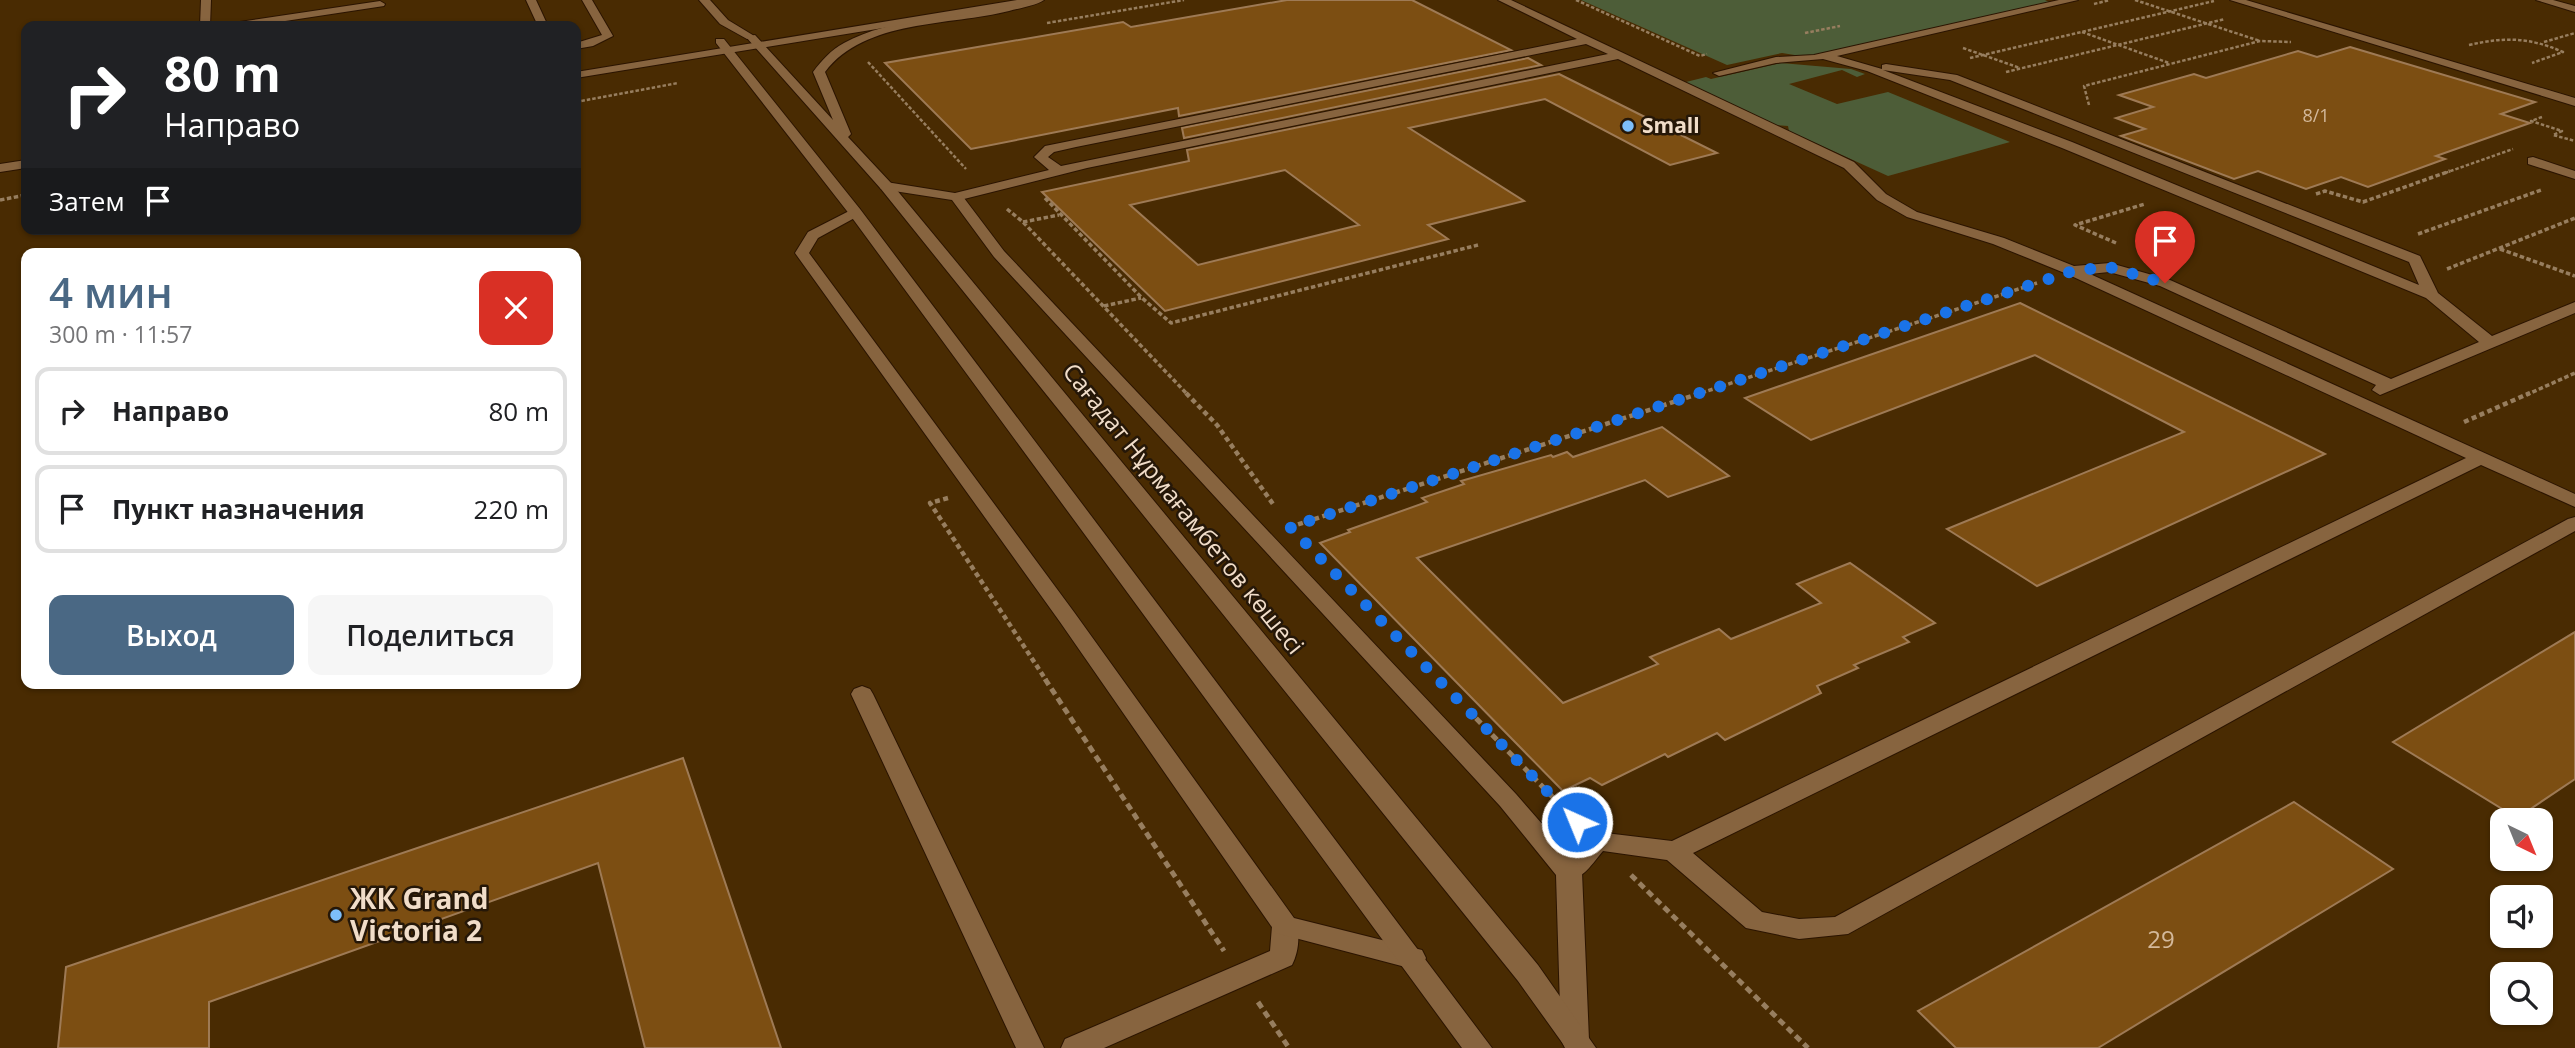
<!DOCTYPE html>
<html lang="ru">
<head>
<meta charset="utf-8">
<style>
	body { margin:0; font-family:"Open Sans",sans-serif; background:#f6f6f6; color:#202124; height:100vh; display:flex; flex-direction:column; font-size:26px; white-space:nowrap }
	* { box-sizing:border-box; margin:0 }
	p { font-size:23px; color:#757577 }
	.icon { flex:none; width:38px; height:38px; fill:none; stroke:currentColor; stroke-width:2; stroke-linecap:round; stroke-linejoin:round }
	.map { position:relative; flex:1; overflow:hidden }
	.details { position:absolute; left:21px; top:248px; width:560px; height:441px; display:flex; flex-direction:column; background:#fff; border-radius:14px; box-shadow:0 2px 5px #0004 }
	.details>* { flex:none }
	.top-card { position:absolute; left:21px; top:21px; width:560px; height:214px; border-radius:14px; box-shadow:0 2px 5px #0004; background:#202124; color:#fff; overflow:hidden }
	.needle { width:46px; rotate:137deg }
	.fabs { position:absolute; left:2490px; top:808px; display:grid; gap:14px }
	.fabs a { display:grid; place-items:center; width:63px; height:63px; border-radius:14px; background:#fff; box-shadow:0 2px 5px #0004; font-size:35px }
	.pin { position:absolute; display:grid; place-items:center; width:60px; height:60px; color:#fff; margin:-72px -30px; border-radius:50% 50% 50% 0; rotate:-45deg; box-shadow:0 0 7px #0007 }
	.pin .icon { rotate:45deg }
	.me { position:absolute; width:77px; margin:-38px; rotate:316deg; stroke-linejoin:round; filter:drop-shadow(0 0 5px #0008) }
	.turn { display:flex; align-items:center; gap:24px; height:147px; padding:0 28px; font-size:32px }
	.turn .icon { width:91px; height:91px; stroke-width:2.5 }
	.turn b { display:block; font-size:49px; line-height:60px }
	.then { display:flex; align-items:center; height:66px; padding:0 28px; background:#0003; gap:14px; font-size:26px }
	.round { display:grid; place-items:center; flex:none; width:74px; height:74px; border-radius:14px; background:#f6f6f6 }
	.overview { display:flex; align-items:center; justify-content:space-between; height:119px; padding:0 28px }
	h1 { font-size:42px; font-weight:600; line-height:52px; color:#4a6884 }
	.button { display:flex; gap:14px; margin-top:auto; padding:14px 28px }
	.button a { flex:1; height:80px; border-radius:14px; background:#4a6884; color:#fff; font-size:28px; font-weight:600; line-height:80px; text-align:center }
	.button a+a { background:#f6f6f6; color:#202124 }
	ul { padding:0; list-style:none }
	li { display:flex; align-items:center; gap:21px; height:88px; margin:0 14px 10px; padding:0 14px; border:4px solid #e0e0e0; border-radius:14px }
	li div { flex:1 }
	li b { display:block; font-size:26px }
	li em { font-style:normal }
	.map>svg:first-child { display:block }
	.green { fill:#4d5d38 }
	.building { fill:#7c4e12; stroke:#9e7a55; stroke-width:2; fill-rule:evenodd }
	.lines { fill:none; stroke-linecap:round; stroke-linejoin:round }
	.service-casing { stroke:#2b1400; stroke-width:2 }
	.minor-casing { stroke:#2b1400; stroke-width:2 }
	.tertiary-casing { stroke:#2b1400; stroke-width:2 }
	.secondary-casing { stroke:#2b1400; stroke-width:2 }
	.path-far3 { stroke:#977e5f; stroke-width:2.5; stroke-dasharray:3.5 2; stroke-linecap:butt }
	.path-far2 { stroke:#977e5f; stroke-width:3.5; stroke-dasharray:4.5 2.5; stroke-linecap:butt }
	.path-far1 { stroke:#977e5f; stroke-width:4.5; stroke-dasharray:5 3.5; stroke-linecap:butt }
	.path { stroke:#977e5f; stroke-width:5; stroke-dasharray:7 4.5; stroke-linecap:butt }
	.service { fill:#87643f; fill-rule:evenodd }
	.minor { fill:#87643f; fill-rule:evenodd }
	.tertiary { fill:#87643f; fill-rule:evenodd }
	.secondary { fill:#87643f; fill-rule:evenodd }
	.route { stroke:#1a73e8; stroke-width:12; stroke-dasharray:0 21.6 }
	.poi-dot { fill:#7dbef9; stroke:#251708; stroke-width:2.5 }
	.labels { text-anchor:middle; stroke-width:5; stroke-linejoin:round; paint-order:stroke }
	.far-number-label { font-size:18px; fill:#d4b99b }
	.far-poi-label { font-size:21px; font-weight:bold; fill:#f1ddc9; stroke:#251708; text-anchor:start }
	.street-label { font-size:24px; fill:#f1ddc9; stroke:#251708 }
	.near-number-label { font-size:24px; fill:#d4b99b }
	.near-poi-label { font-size:28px; font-weight:bold; fill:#f1ddc9; stroke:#251708; text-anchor:start }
</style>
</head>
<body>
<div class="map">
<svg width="2575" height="1048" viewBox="0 0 2575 1048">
	<rect width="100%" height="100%" fill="#492b02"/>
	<path class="green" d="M1581,0H2045L2051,3L1807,57L1782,53L1727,65Z
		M1781,63L1851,69L1865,74L1857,77L1842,70L1789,84L1837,104L1888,92L2010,142L1888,176L1789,131L1788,126L1774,125L1682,83L1706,77L1711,79Z"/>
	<path class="building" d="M1287,0H1412L1511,50L1179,116L1178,108L971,149L885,63L1123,22L1131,27Z
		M2350,47L2535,102L2501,114L2530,123L2436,156L2445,159L2368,187L2341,177L2306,189L2258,171L2234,179L2121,136L2145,129L2116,118L2153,107L2119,95L2194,74L2206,78L2298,51L2317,57Z
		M1528,58L1541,65L1184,138L1182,128Z
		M1559,74L1717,153L1670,165L1545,99L1409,128L1524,201L1428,225L1448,239L1165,311L1042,192L1189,161L1187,150ZM1285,170L1359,225L1198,265L1130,205Z
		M2020,303L2325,454L2037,586L1947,529L2184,432L2035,355L1811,440L1745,398Z
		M1662,427L1729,476L1668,497L1645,480L1417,558L1563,703L1658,664L1650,657L1719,629L1731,639L1821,603L1797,584L1850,563L1935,623L1903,637L1909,642L1854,665L1858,668L1817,686L1821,693L1725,740L1717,733L1668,757L1665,754L1602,785L1590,778L1563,791L1320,543L1350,532L1348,530L1427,502L1422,498L1464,484L1461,481L1551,455L1553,457L1567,452L1573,457Z
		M2575,632V779L2517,818L2393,742Z
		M683,758L781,1048H645L598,863L209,1002V1048H58L66,967Z
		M2294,802L2393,869L2098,1048H1956L1918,1011Z"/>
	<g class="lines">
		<defs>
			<path id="service" d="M582,0H592L613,36L593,46L576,49V43L602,35Z
				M1498,0H1511L1854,162L1886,194L1917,212L2004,238L2074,266L2110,263L2170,280L2391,379L2479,342L2426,298L2062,148L1867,71L1823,59L1776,63L1719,76L1713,73L1776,57L1814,55L2059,0H2078L1837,56L1882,69V65L1886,64L1957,75L2420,256L2438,293L2492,336L2575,302V313L2380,395L2372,390L2376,385L2160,286L2109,272L2090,274L2575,494V507L2481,465L1693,853L1762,912L1799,919L1835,917L2568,519L2575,517V531L1848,934L1799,939L1746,928L1667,860L1603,851C1591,865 1580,885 1560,879L1556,872C1564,858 1581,837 1597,832L1672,841L2466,458L2067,274L1993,244L1907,217L1877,200L1844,168L1618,59L1087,168L956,201L949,197L951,194L1049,170L1034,157L1045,146L1577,39ZM1586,44L1608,54L1061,166L1048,157L1054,152L1076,147ZM1883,70L1950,80L2409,262L2419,285L2072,142Z
				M2230,0H2246L2575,98V106Z
				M2536,0H2553L2575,6V12Z
				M380,1L385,4L384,6L253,26H228L233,23Z
				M2533,157L2575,171V179L2528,164V158Z
				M862,686L870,689L873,694L1044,1048H1016L851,694L854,689Z
				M1285,916L1294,919C1301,931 1299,952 1292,965L1104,1048H1061L1065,1039L1270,951L1272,926L1276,919Z"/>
			<path id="minor" d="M201,0H211L210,26H200Z
				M526,0H536L548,26H538Z
				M699,0H710L728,20L756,37L747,39L720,24Z
				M886,182L961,194L1004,251L1516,794L1578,865L1582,872L1589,1040L1585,1048H1565L1561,1040L1556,875L1500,806L994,257L952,200L881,189L879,186Z
				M855,208L860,209V215L818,238L809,253L1074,612L1294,918L1422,950L1426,958L1422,966L1413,969L1276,933L1060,622L795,253L808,232Z"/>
			<path id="tertiary" d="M1027,0H1044C1035,6 1020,8 1009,11C950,26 865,19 825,72L851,134L848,137L891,183L1538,965L1596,1048H1566L1518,981L881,189L746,37L755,35L833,120L813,72C822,60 831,50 844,43C893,16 971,15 1027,0Z
				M716,39H724L860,209L1492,1048H1462L850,215L716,43Z"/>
			<path id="secondary" d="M1017,0H1041L1036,3L576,78V72Z
				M26,160V168L0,172V164Z"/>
		</defs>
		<use href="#service" class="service-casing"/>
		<use href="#minor" class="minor-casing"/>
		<use href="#tertiary" class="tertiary-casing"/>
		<use href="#secondary" class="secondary-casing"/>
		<path class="path-far3" d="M1576,0L1700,56L1707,54
			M2135,0L2260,41
			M2094,4L2110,0
			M1047,23L1184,0
			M2082,32L2169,63
			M1805,33L1840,26
			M2544,42L2575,33
			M2469,45C2504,37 2529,37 2563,52L2532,63
			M1963,48L2020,68
			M1970,58L2214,1
			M868,62L966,169
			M2006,72L2225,19
			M576,102L678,83
			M2089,105L2084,86L2260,41L2291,42
			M2542,117L2531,121L2562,131L2553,135L2575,141
			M2445,173L2513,149"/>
		<path class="path-far2" d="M2316,194L2325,191L2363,202L2450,171
			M1045,198L1142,298L1171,323L1478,245
			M0,200L26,195
			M1007,209L1023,222L1188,395
			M1023,222L1059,215
			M2418,234L2541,190
			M2116,243L2075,225L2145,204
			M2500,249L2575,276
			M2447,269L2575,218
			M1104,306L1141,298
			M1695,395L2037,283
			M2526,395L2575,373"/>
		<path class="path-far1" d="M1186,393L1217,425L1273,504
			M2464,422L2530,393
			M948,498L930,503L1046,680
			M1290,527L1701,393"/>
		<path class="path" d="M1045,679L1224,951
			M1468,710L1577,822
			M1631,875L1808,1048
			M1258,1002L1289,1048"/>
		<use href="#service" class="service"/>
		<use href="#minor" class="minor"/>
		<use href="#tertiary" class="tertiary"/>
		<use href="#secondary" class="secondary"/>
	</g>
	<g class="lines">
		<path class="route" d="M1577,822L1290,527L2073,271L2109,267L2165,283"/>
	</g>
	<g class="poi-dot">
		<circle cx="1628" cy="126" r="7"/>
		<circle cx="336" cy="915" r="7"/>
	</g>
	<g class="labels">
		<g class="far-number-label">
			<text x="2316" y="122">8/1</text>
		</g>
		<g class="far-poi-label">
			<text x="1642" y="133">Small</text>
		</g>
		<g class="street-label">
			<text transform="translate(1183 509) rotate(51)" y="8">Сағадат Нұрмағамбетов көшесі</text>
		</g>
		<g class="near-number-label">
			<text x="2161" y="948">29</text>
		</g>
		<g class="near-poi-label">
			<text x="350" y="909">ЖК Grand<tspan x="350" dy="32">Victoria 2</tspan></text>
		</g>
	</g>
</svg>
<div class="fabs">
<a><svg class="needle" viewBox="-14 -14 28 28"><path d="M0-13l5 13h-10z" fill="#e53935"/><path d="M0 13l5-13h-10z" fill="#757577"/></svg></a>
<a><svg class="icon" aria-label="sound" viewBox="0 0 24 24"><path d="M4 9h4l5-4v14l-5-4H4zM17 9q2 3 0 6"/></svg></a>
<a><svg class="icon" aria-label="search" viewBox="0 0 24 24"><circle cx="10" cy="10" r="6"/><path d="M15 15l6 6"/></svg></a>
</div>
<div class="pin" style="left:2165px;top:283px;background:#d93025"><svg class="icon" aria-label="arrive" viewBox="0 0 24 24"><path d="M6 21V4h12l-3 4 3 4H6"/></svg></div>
<svg class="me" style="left:1577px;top:822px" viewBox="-20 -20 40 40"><circle r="17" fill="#1a73e8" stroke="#fff" stroke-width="3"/><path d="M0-11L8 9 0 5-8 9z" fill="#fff"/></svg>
<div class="top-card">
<div class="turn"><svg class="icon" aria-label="right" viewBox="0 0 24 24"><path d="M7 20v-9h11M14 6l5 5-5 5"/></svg><div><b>80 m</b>Направо</div></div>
<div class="then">Затем<svg class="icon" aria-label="arrive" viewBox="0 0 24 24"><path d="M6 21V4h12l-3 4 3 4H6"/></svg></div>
</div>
<section class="details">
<div class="overview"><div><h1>4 мин</h1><p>300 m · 11:57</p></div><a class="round" style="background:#d93025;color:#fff"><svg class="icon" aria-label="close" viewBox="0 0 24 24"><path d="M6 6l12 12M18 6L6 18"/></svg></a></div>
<ul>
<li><svg class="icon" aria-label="right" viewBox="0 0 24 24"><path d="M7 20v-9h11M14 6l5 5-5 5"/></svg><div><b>Направо</b></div><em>80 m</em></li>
<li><svg class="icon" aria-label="arrive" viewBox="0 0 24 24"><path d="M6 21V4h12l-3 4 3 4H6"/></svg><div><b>Пункт назначения</b></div><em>220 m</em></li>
</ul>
<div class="button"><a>Выход</a><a>Поделиться</a></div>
</section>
</div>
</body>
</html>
